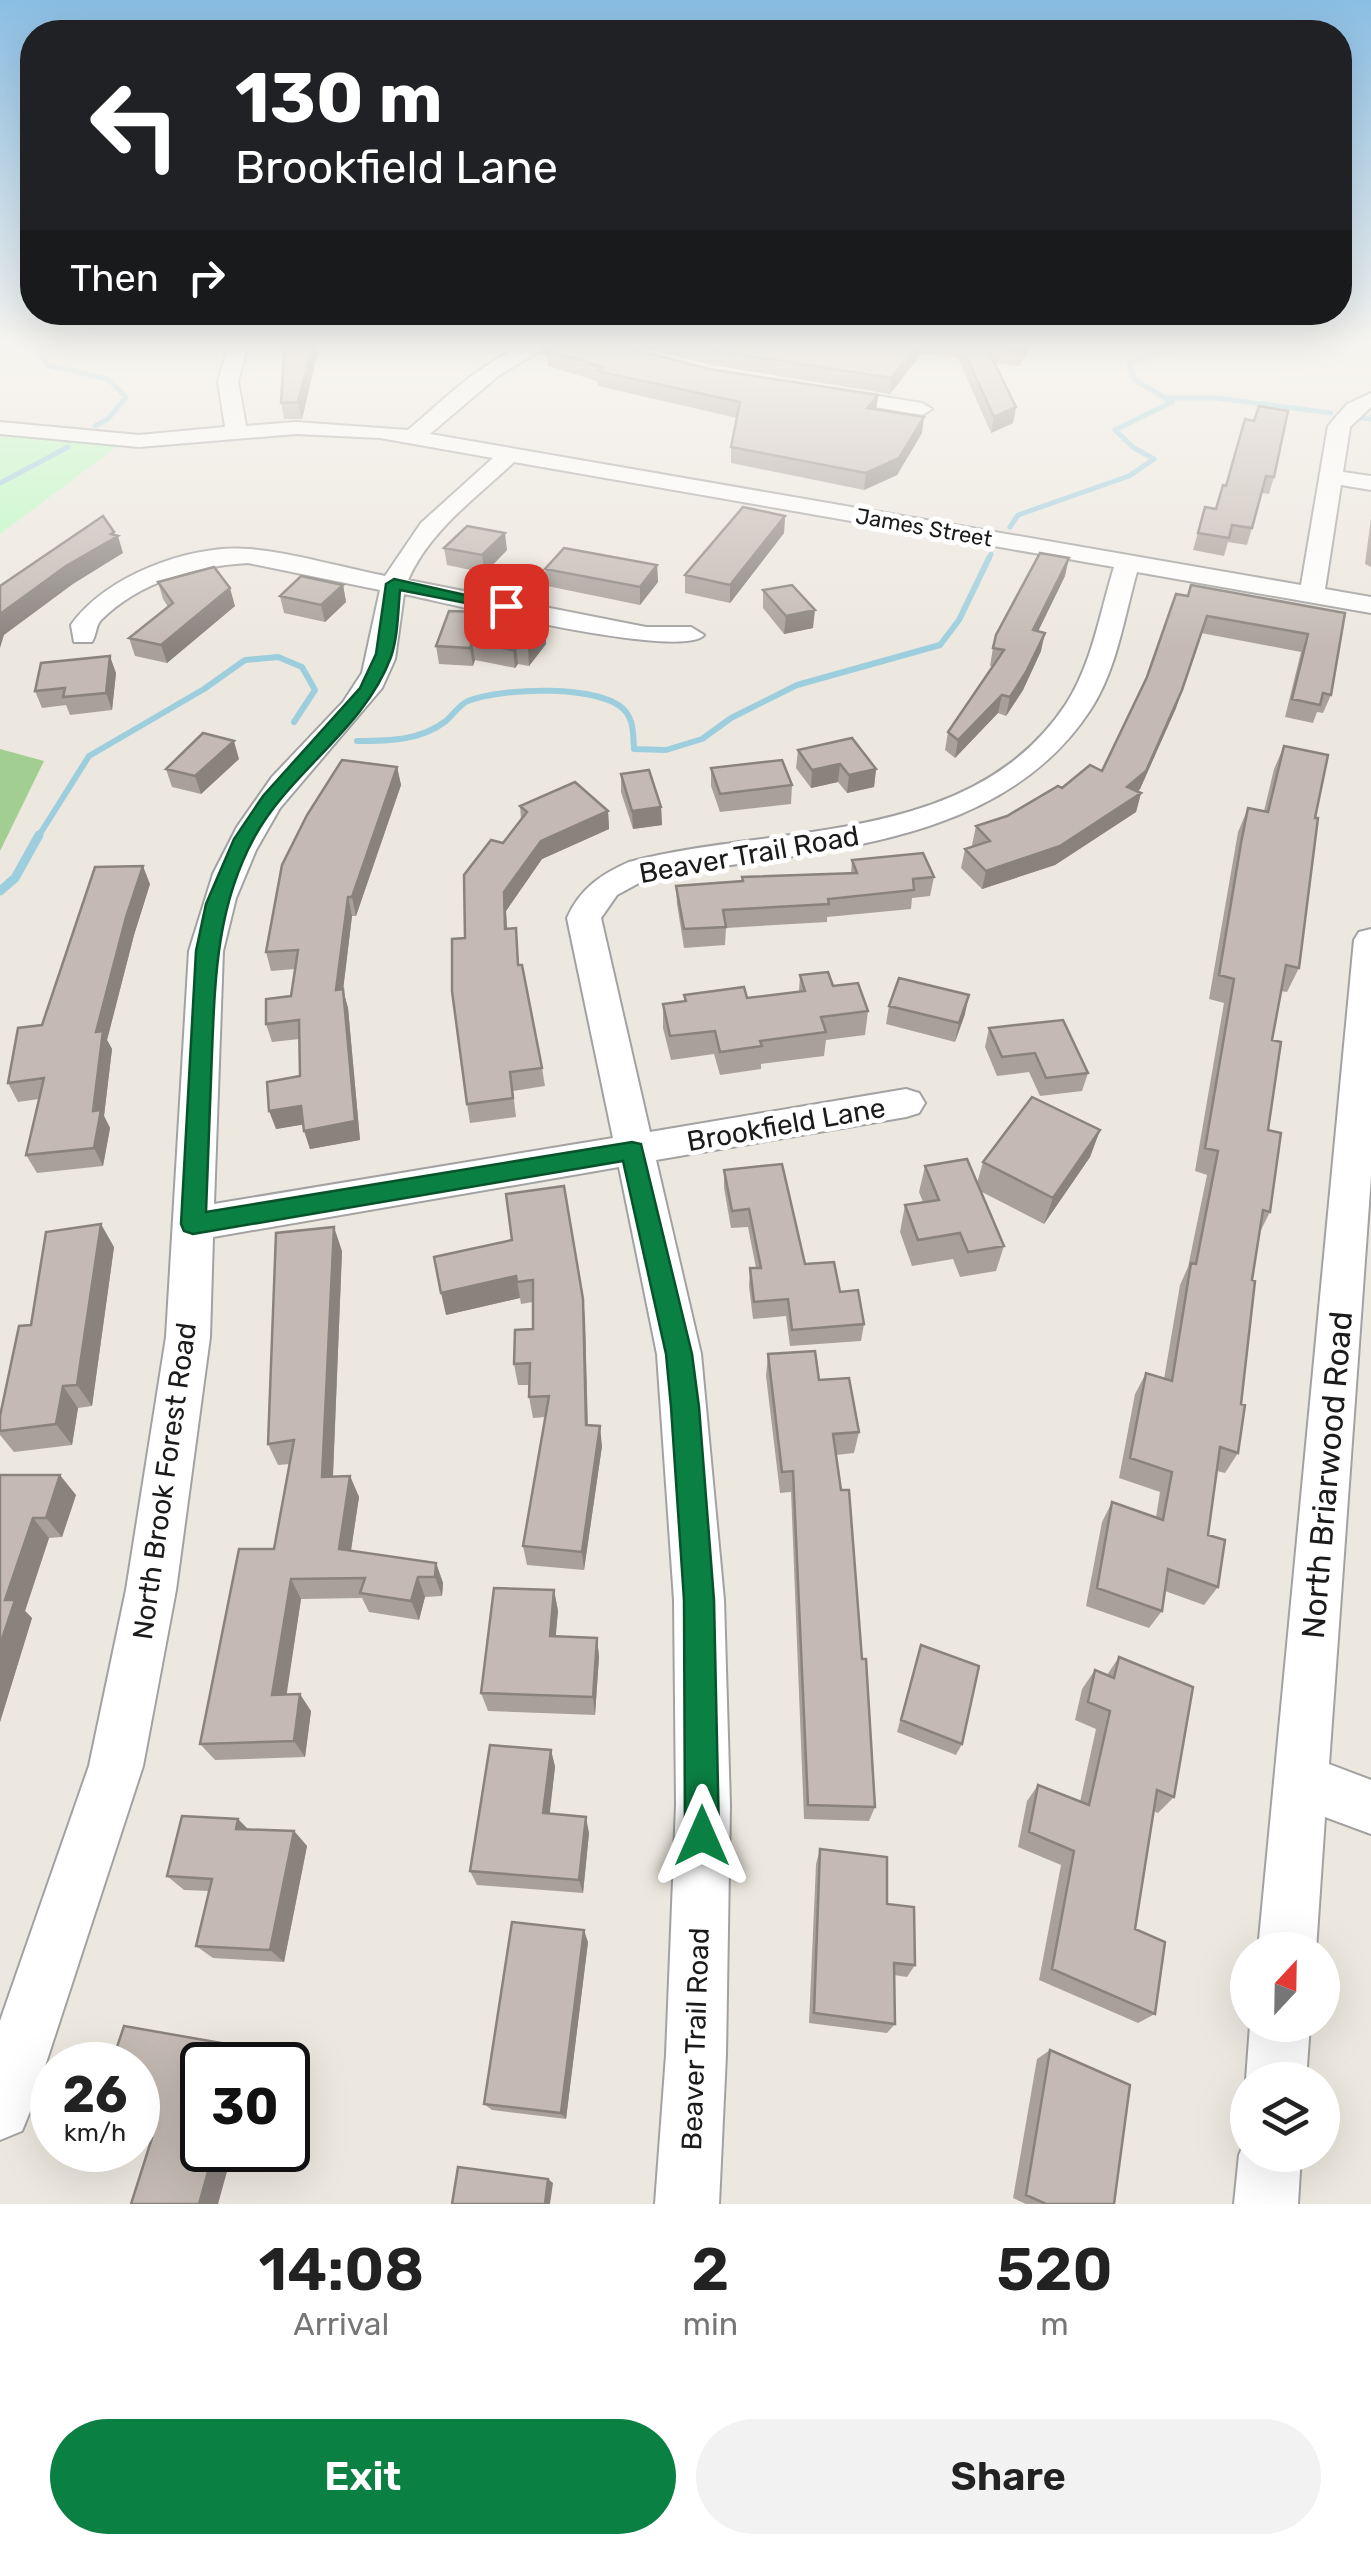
<!DOCTYPE html>
<html lang="en">
<head>
<meta charset="utf-8">
<style>
	body { margin:0; font-family:Rubik,sans-serif; background:#f2f2f2; color:#222; height:100vh; display:flex; flex-direction:column; font-size:38px; white-space:nowrap }
	* { box-sizing:border-box; margin:0 }
	p { font-size:32px; color:#767676 }
	.icon { flex:none; width:55px; height:55px; fill:none; stroke:currentColor; stroke-width:2; stroke-linecap:round; stroke-linejoin:round }
	.map { position:relative; height:2204px; overflow:hidden }
	.sheet { display:flex; flex-direction:column; background:#fff; flex:1 }
	.sheet>* { flex:none }
	.hud { position:absolute; left:20px; top:20px; width:1332px; height:305px; border-radius:40px; box-shadow:0 10px 40px #0002; background:#202124; color:#fff; overflow:hidden }
	.needle { width:65px; rotate:22deg }
	.buttons { position:absolute; left:1230px; top:1932px; display:grid; gap:20px }
	.buttons a { display:grid; place-items:center; width:110px; height:110px; border-radius:50%; background:#fff; box-shadow:0 10px 40px #0002; font-size:50px }
	.speed { position:absolute; left:30px; top:2042px; display:flex; gap:20px; font-size:50px; font-weight:700; text-align:center }
	.speed>* { display:grid; place-content:center; width:130px; height:130px; border-radius:50%; background:#fff; box-shadow:0 10px 40px #0002; line-height:1 }
	.speed small { font-size:25px; font-weight:400 }
	.speed .limit { border:5px solid #111; border-radius:15px; background:#fff; color:#111 }
	.pin { position:absolute; display:grid; place-items:center; width:85px; height:85px; color:#fff; margin:-42px; border-radius:20px; box-shadow:0 5px 15px #0006 }
	.me { position:absolute; width:110px; margin:-55px; rotate:0deg; stroke-linejoin:round; filter:drop-shadow(0 0 8px #0008) }
	.turn { display:flex; align-items:center; gap:35px; height:210px; padding:0 50px; font-size:45px }
	.turn .icon { width:130px; height:130px; stroke-width:2.5 }
	.turn b { display:block; font-size:70px; line-height:85px }
	.then { display:flex; align-items:center; height:95px; padding:0 50px; background:#0003; gap:20px; font-size:38px }
	.eta { display:flex; justify-content:space-evenly; align-items:center; height:170px; text-align:center }
	.eta b { font-size:60px; font-weight:600; line-height:70px }
	.action { display:flex; gap:20px; margin-top:auto; padding:20px 50px }
	.action a { flex:1; height:115px; border-radius:60px; background:#0b8043; color:#fff; font-size:40px; font-weight:600; line-height:115px; text-align:center }
	.action a+a { background:#f2f2f2; color:#222 }
	.map>svg:first-child { display:block }
	.forest { fill:#a3ce92 }
	.park { fill:#b8fbbe }
	.lines { fill:none; stroke-linecap:round; stroke-linejoin:round }
	.stream-far2 { stroke:#9dcedd; stroke-width:5 }
	.stream-far1 { stroke:#9dcedd; stroke-width:6 }
	.stream { stroke:#9dcedd; stroke-width:9 }
	.minor-casing { stroke:#a2a2a2; stroke-width:4 }
	.minor { fill:#fff; fill-rule:evenodd }
	.wall { fill:#a9a09a }
	.shaded-wall { fill:#89827d }
	.building { fill:#c4bab3; stroke:#89827d; stroke-width:2.5 }
	.route { fill:#0b8043; stroke:#07532c; stroke-width:2.5 }
	.labels { text-anchor:middle; stroke-width:10; stroke-linejoin:round; paint-order:stroke }
	.far-street-label { font-size:22px; fill:#1b1b1b; stroke:#fff }
	.street-label { font-size:28px; fill:#1b1b1b; stroke:#fff }
	.near-street-label { font-size:32px; fill:#1b1b1b; stroke:#fff }
</style>
</head>
<body>
<div class="map">
<svg width="1371" height="2204" viewBox="0 0 1371 2204">
	<rect width="100%" height="100%" fill="#ede8df"/>
	<path class="forest" d="M0,749L44,761L0,851Z"/>
	<path class="park" d="M0,434L119,445L0,534Z"/>
	<g class="lines">
		<path class="stream-far2" d="M38,342L37,349L47,365L108,379L126,397L108,419L95,426
			M1165,398H1216L1331,413
			M1361,418L1371,419
			M0,483L68,447
			M1010,527L1018,515L1129,476L1154,459L1134,448L1115,430L1172,402L1135,380L1129,363L1160,353L1226,342
			M988,561L991,554"/>
		<path class="stream-far1" d="M357,741C388,741 420,741 446,721C453,715 460,704 468,701C499,688 604,683 626,712C634,722 633,736 634,749L666,750L702,739L731,718L797,685L940,645L959,620L989,558
			M38,837L89,756L204,689L245,660L278,657L302,667L315,690L294,722"/>
		<path class="stream" d="M0,891L15,878L39,835"/>
		<defs>
			<path id="minor" d="M230,342H249L238,381L246,426L296,422L408,430C449,396 498,342 554,342L498,376L430,434L1301,585L1328,426L1347,404L1371,393V407L1350,427L1343,472L1371,476V490L1341,485L1325,589L1371,597V613L1137,572C1124,617 1117,669 1091,709C997,854 800,849 648,878L617,895L601,918L650,1132L906,1089L919,1093L925,1103L919,1113L906,1117L656,1160L701,1354L724,1600L730,1805L726,2055L719,2204H655L666,2055L676,1805L674,1600L657,1354L619,1167L213,1237L210,1337L176,1590L143,1766L31,2109L22,2131L0,2140V2021L89,1766L126,1590L166,1337L189,951L213,874L237,827L272,777L343,702L362,673L380,590L248,563C196,566 139,582 101,620C95,627 97,634 92,642H74L71,625C105,576 190,544 249,549C294,553 340,567 385,576L421,523L493,458L380,438L296,434L139,447L0,434V422L139,435L225,427L218,381ZM514,462L1114,567C1100,612 1092,664 1066,704C971,848 775,823 629,862C601,874 580,889 567,918L613,1138L214,1204L223,951L236,898L256,850L280,808L382,688L395,659L404,594C447,603 683,661 704,635L691,627H646L408,580C429,531 476,498 514,462Z
				M828,388L922,403L932,409L922,415L821,398L818,394Z
				M1371,929V1176L1329,1764L1371,1780V1834L1325,1817L1316,1950H1258L1354,940L1359,932Z
				M1250,2025H1310L1306,2080H1248V2085L1246,2080Z
				M1248,2134V2155H1301L1298,2204H1234L1239,2155Z"/>
		</defs>
		<use href="#minor" class="minor-casing"/>
		<use href="#minor" class="minor"/>
	</g>
	<path class="wall" d="M276,342H320L302,419H284L281,403L284,350H278Z
		M491,342H538L514,347Z
		M541,342H605L709,369L878,395L876,410L922,433L897,475L864,490L731,463V447L737,418L598,386L597,381L548,366L547,355L542,354Z
		M620,342H1032L1019,366L995,363L1016,407L1013,423L991,433L958,358L922,353L890,394L712,365Z
		M1245,419L1274,477L1269,494L1262,493L1247,545L1228,542L1224,556L1193,550L1205,507L1216,509L1226,486Z
		M785,516L784,533L730,603L685,593V575Z
		M1371,518V567L1365,564Z
		M444,548L507,550L485,573L447,565Z
		M657,565L658,582L640,605L547,586L545,569Z
		M1065,576L1038,631L1041,651L1023,690L1006,716L998,713L955,758L945,750L948,732L993,666H990L993,648Z
		M158,582L235,606L167,663L135,656L129,638L168,607L163,599Z
		M343,585L346,602L325,622L284,613L280,596Z
		M763,590L813,628L784,634L763,608Z
		M1176,594L1345,613L1331,695L1323,713L1317,712L1313,723L1285,717L1301,652L1201,633L1176,708L1140,789L1138,792L1141,793L1136,812L1055,865L982,889L961,868L965,849L974,846L972,845L976,826L1007,816L1062,788L1102,771L1147,677Z
		M545,626L546,644L529,666L518,664L515,668L475,660L473,666L439,664L436,646Z
		M116,673L112,710L70,715L66,705L42,708L35,691Z
		M1284,746L1315,818L1299,968L1287,992L1281,991L1272,1040L1268,1130L1270,1212L1260,1232L1252,1280L1238,1453L1225,1473L1217,1471L1208,1535L1218,1587L1204,1605L1165,1591L1162,1611L1149,1628L1086,1606L1102,1522L1112,1502L1156,1517L1160,1492L1119,1478L1135,1394L1146,1373L1164,1379L1180,1285L1188,1267L1207,1175L1195,1171L1224,1003L1209,999L1238,832L1248,808L1264,811L1274,769Z
		M798,750L876,769L874,787L847,793L838,782L811,788L796,768Z
		M239,759L201,794L172,787L166,769Z
		M397,767L401,785L356,916H352L343,990L348,1008L360,1140L310,1149L303,1124L276,1129L300,1076L299,1039L272,1042L266,1024L291,996L295,969L271,971L266,952Z
		M711,768L792,785L791,804L720,812L711,786Z
		M621,774L661,807L662,825L633,829L621,792Z
		M520,806L608,811L609,829L542,859L506,911L507,929L516,928L519,965L542,1068L545,1086L513,1091L516,1117L470,1123L467,1104L503,843L521,819Z
		M852,860L934,877L930,896L912,898L911,909L827,917V922L726,928L725,945L684,948L677,904L676,886L742,882V877L851,873Z
		M150,884L134,935L107,1040L112,1049L104,1116L110,1128L103,1166L37,1173L26,1155L39,1099L18,1102L8,1083L42,1025Z
		M800,975L833,986L868,1011L865,1035L826,1040L824,1056L761,1064V1069L720,1075L714,1054L671,1060L663,1028V1004L684,1002V995L747,998L799,991Z
		M889,1006L965,1014L955,1042L886,1024Z
		M989,1028L1088,1073L1082,1091L1040,1096L1029,1072L997,1076L985,1047Z
		M1100,1130L1090,1157L1044,1224L980,1191L1004,1246L996,1271L960,1277L953,1259L912,1266L900,1232L905,1205L923,1202L919,1192L925,1166L977,1183L983,1162Z
		M724,1170L805,1264L840,1292L864,1324L861,1341L790,1346L786,1316L753,1319L749,1286L750,1268H756L748,1227L731,1228L724,1188Z
		M512,1240L583,1299L585,1320L588,1425L602,1446L584,1570L527,1565L523,1546L546,1417L533,1418L529,1397V1385H518L514,1364L533,1329V1302L521,1304L520,1298L446,1315Z
		M114,1247L92,1406L78,1408L72,1445L14,1452L0,1435V1416L31,1325Z
		M342,1251L333,1477L350,1476L359,1497L351,1551L436,1563L443,1583L442,1596L425,1597L419,1620L369,1612L362,1598L301,1599L286,1694L311,1711L305,1757L215,1760L200,1744L274,1549L290,1464L278,1465L268,1444Z
		M768,1354L819,1380L859,1432L854,1453L836,1455L862,1659L875,1807L869,1821L804,1819L791,1492L780,1493L766,1376Z
		M0,1475L76,1495L62,1537L49,1538L25,1611L32,1618L0,1722Z
		M554,1590L558,1611L555,1636L597,1638L599,1657L595,1715L488,1711L481,1693Z
		M921,1645L962,1744L956,1755L897,1732Z
		M1119,1657L1174,1797L1158,1813L1153,1811L1135,1929L1155,2014L1138,2023L1039,1980L1061,1865L1018,1847L1027,1801L1038,1785L1080,1802L1096,1729L1075,1720L1082,1689L1095,1670L1107,1675Z
		M551,1750L555,1767L549,1814L589,1833L583,1893L477,1885L470,1871Z
		M248,1829L294,1831L307,1846L284,1962L213,1958L196,1946L209,1891L184,1890L167,1876Z
		M820,1849L887,1904L915,1965L907,1977L894,1975L895,2024L887,2033L809,2023L816,1864Z
		M588,1942L566,2119L492,2110L484,2104Z
		M1050,2050L1114,2204H1026L1013,2198L1037,2059Z"/>
	<path class="shaded-wall" d="M313,342H320L302,419L298,402Z
		M513,342H538L514,347Z
		M921,342H924L922,353L890,394L891,378Z
		M1026,342H1032L1019,366L1021,351Z
		M878,395L876,411L867,408Z
		M1016,407L1013,423L991,433L994,417Z
		M924,417L922,433L897,475L864,490L866,473Z
		M785,516L784,533L730,603V585Z
		M114,532L116,537L118,536L123,553L73,584L4,635L0,648V614Z
		M505,533L507,550L485,573L482,555Z
		M1069,558L1065,576L1030,648L1033,630Z
		M657,565L658,582L640,605V587Z
		M343,585L346,602L325,622L321,605Z
		M230,588L235,606L167,663L161,645Z
		M815,610L813,628L784,634L786,616Z
		M1207,616L1176,708L1140,789L1122,805L1127,787Z
		M545,626L546,644L529,666L528,648Z
		M1045,633L1041,651L1023,690L1006,716L1010,697Z
		M472,642L475,660L473,666L470,648Z
		M516,646L518,664L515,668L513,650Z
		M110,656L116,673L112,710L106,693Z
		M1002,695L998,713L955,758L958,740Z
		M234,741L239,759L201,794L195,776Z
		M840,764L838,782L811,788L812,770Z
		M397,767L401,785L356,916L352,897Z
		M876,769L874,787L847,793L849,775Z
		M1141,793L1136,812L1055,865L982,889L986,871Z
		M661,807L662,825L633,829L632,811Z
		M608,811L609,829L542,859L506,911L508,948L505,929L504,892L541,841Z
		M143,866L150,884L134,935L107,1040L112,1049L104,1116L110,1128L103,1166L94,1148L96,1032L126,917Z
		M348,897L352,916L343,990L348,1008L360,1140L310,1149L304,1131L336,990Z
		M969,995L965,1014L955,1042L959,1023Z
		M301,1106L307,1124L276,1129L269,1111Z
		M1100,1130L1090,1157L1044,1224L1053,1198Z
		M101,1224L114,1247L92,1406L77,1385Z
		M334,1227L342,1251L332,1498L322,1477Z
		M516,1276L520,1298L446,1315L441,1293Z
		M583,1299L585,1320L588,1445L586,1425Z
		M63,1386L78,1408L72,1445L56,1424Z
		M600,1426L602,1446L584,1570L582,1552Z
		M60,1475L76,1495L62,1537L46,1518Z
		M350,1476L359,1497L348,1569L339,1549Z
		M33,1518L49,1538L25,1611L32,1618L0,1722V1645L5,1600Z
		M436,1563L443,1583L442,1596L435,1577Z
		M418,1577L425,1597L419,1620L411,1601Z
		M291,1579L301,1599L284,1712L272,1695Z
		M554,1590L558,1611L554,1656L550,1636Z
		M597,1638L599,1657L595,1715L593,1697Z
		M300,1694L311,1711L305,1757L294,1741Z
		M551,1750L555,1767L548,1829L543,1813Z
		M586,1817L589,1833L583,1893L579,1880Z
		M238,1819L253,1834L236,1829Z
		M294,1831L307,1846L284,1962L270,1950Z
		M584,1930L588,1942L566,2119L561,2113Z
		M244,2047L260,2055L257,2065H239Z
		M214,2150H233L218,2204H199Z
		M548,2179L553,2183L550,2204H545Z"/>
	<path class="building" d="M285,342H313L298,402L281,403Z
		M554,342H605L709,369L878,395L867,408L924,417L899,458L866,473L731,447L740,402L597,371L603,367L547,350L561,343Z
		M680,342H921L891,378L712,350Z
		M956,342H1026L1021,351L986,346L1016,407L994,417L960,342Z
		M1259,406L1288,411L1274,477L1266,476L1252,528L1232,525L1229,538L1198,533L1205,507L1216,509L1223,485L1226,486L1245,419L1254,421Z
		M743,507L785,516L730,585L685,575Z
		M103,516L114,532L111,534L118,536L66,566L0,614V586Z
		M467,526L505,533L482,555L444,548Z
		M564,548L657,565L640,587L545,569Z
		M1040,553L1069,558L1033,630L1045,633L1026,672L1010,697L1002,695L958,740L948,732L1004,650L993,648L996,635Z
		M214,567L230,588L161,645L129,638L173,603L158,582Z
		M301,576L343,585L321,605L280,596Z
		M792,585L815,610L786,616L763,590Z
		M1191,585L1345,613L1331,695L1323,693L1320,705L1292,699L1308,634L1207,616L1182,690L1146,771L1127,787L1141,793L1060,846L986,871L965,849L990,841L976,826L1007,816L1058,786L1062,788L1090,765L1102,771L1147,677L1176,594L1188,596Z
		M449,611L482,612L545,626L528,648L516,646L513,650L472,642L470,648L436,646Z
		M110,656L106,693L63,697L65,688L35,691L41,663Z
		M203,733L234,741L195,776L166,769Z
		M852,738L876,769L849,775L840,764L812,770L798,750Z
		M1284,746L1328,755L1315,818H1318L1299,968L1286,965L1272,1040L1281,1042L1268,1130L1281,1133L1270,1212L1263,1210L1252,1280L1255,1281L1241,1404L1245,1405L1238,1453L1220,1447L1208,1535L1225,1540L1218,1587L1168,1569L1162,1611L1097,1588L1112,1502L1163,1520L1172,1472L1130,1458L1146,1373L1172,1381L1191,1263L1196,1264L1218,1151L1205,1148L1234,979L1219,975L1241,843L1248,808L1268,812Z
		M342,760L397,767L352,897H348L336,990L343,989L355,1121L304,1131L301,1106L269,1111L267,1082L300,1076L299,1020L266,1024V999L291,996L298,950L266,952L282,865L307,815Z
		M782,760L792,785L720,794L711,768Z
		M649,770L661,807L632,811L621,774Z
		M575,782L608,811L541,841L504,892L505,929L516,928L518,965H522L542,1068L510,1072L513,1098L467,1104L452,991V939L465,938L464,875L491,840L503,843L527,812L520,806Z
		M923,853L934,877L913,879L914,890L828,899L829,904L723,910L726,927L684,929L676,886L743,881L742,877L857,873L852,860Z
		M143,866L126,917L96,1032L103,1031L93,1111L101,1110L94,1148L26,1155L44,1078L8,1083L18,1028L42,1025L95,867Z
		M828,972L833,986L858,983L868,1011L821,1017L826,1032L760,1041L762,1046L720,1052L715,1031L670,1036L663,1004L686,1001L684,995L744,987L747,998L805,991L800,975Z
		M899,978L969,995L959,1023L889,1006Z
		M1063,1020L1088,1073L1046,1078L1035,1053L1002,1057L989,1028Z
		M1032,1097L1100,1130L1053,1198L983,1162Z
		M967,1159L1004,1246L968,1252L960,1233L918,1240L905,1205L939,1200L925,1166Z
		M782,1164L805,1264L834,1262L840,1292L858,1290L864,1324L792,1330L788,1299L754,1302L750,1268H761L749,1209L732,1211L724,1170Z
		M564,1186L583,1299L586,1425L600,1426L582,1552L523,1546L549,1396L529,1397L530,1363L514,1364L515,1330L533,1329V1280L517,1282L516,1276L441,1293L434,1257L512,1240L506,1194Z
		M101,1224L77,1385L63,1386L56,1424L0,1431V1416L19,1326L31,1325L46,1232Z
		M334,1227L322,1477L350,1476L339,1549L436,1563L435,1577H418L411,1601L360,1593L365,1578L291,1579L272,1695L300,1694L294,1741L200,1744L239,1549H274L294,1440L268,1444L276,1233Z
		M815,1351L819,1380L849,1378L859,1432L833,1434L841,1490H849L862,1659H866L875,1807L808,1805L793,1471L782,1472L768,1354Z
		M0,1475H60L46,1518H33L5,1600H15L0,1645Z
		M494,1588L554,1590L550,1636L597,1638L593,1697L481,1693Z
		M921,1645L979,1666L962,1744L901,1720Z
		M1119,1657L1193,1687L1174,1797L1157,1790L1135,1929L1165,1942L1155,2014L1052,1969L1074,1851L1029,1832L1038,1785L1089,1805L1110,1711L1088,1702L1095,1670L1114,1678Z
		M490,1745L551,1750L543,1813L586,1817L579,1880L470,1871Z
		M182,1816L238,1819L236,1829L294,1831L270,1950L196,1946L212,1879L167,1876Z
		M820,1849L887,1857V1904L914,1907L915,1965L894,1963L895,2024L814,2013Z
		M512,1922L584,1930L561,2113L484,2104Z
		M124,2026L244,2047L239,2065H202V2150H214L199,2204H131L152,2138L138,2136V2065H111Z
		M1050,2050L1130,2085L1114,2204H1046L1026,2195Z
		M458,2167L548,2179L545,2204H452Z"/>
	<linearGradient id="sky" x2="0" y2="1"><stop stop-color="#8abee4"/><stop offset="0.53" stop-color="#f7f5f1"/><stop offset="1" stop-color="#f7f5f1" stop-opacity="0"/></linearGradient>
	<rect width="1371" height="650" fill="url(#sky)"/>
	<path class="route" d="M394,579L514,606L506,611L400,590C398,611 398,637 391,657C364,730 290,771 254,838C217,906 215,977 212,1052C210,1105 208,1158 206,1212L632,1142L641,1144L692,1354L699,1407L714,1600L719,1836L714,1848L702,1852L690,1848L685,1836L684,1600L671,1407L666,1354L623,1161L193,1234L184,1231L181,1224L196,951L206,904L234,839L263,796L360,688L376,654L386,584Z"/>
	<g class="labels">
		<g class="far-street-label">
			<text transform="translate(924 527) rotate(10)" y="8">James Street</text>
		</g>
		<g class="street-label">
			<text transform="translate(749 854) rotate(-10)" y="10">Beaver Trail Road</text>
			<text transform="translate(786 1124) rotate(-10)" y="10">Brookfield Lane</text>
			<text transform="translate(164 1481) rotate(-82)" y="10">North Brook Forest Road</text>
			<text transform="translate(695 2039) rotate(-88)" y="10">Beaver Trail Road</text>
		</g>
		<g class="near-street-label">
			<text transform="translate(1327 1475) rotate(-85)" y="11">North Briarwood Road</text>
		</g>
	</g>
</svg>
<div class="buttons">
<a><svg class="needle" viewBox="-14 -14 28 28"><path d="M0-13l5 13h-10z" fill="#e53935"/><path d="M0 13l5-13h-10z" fill="#767676"/></svg></a>
<a><svg class="icon" aria-label="layers" viewBox="0 0 24 24"><path d="M12 4l9 5-9 5-9-5zM3 14l9 5 9-5"/></svg></a>
</div>
<div class="speed"><div>26<small>km/h</small></div><div class="limit">30</div></div>
<div class="pin" style="left:506px;top:606px;background:#d93025"><svg class="icon" aria-label="arrive" viewBox="0 0 24 24"><path d="M6 21V4h12l-3 4 3 4H6"/></svg></div>
<svg class="me" style="left:702px;top:1836px" viewBox="-20 -20 40 40"><path d="M0-17L14 15 0 8-14 15z" fill="#0b8043" stroke="#fff" stroke-width="4"/></svg>
<div class="hud">
<div class="turn"><svg class="icon" aria-label="left" viewBox="0 0 24 24"><path d="M17 20v-9H6M10 6l-5 5 5 5"/></svg><div><b>130 m</b>Brookfield Lane</div></div>
<div class="then">Then<svg class="icon" aria-label="right" viewBox="0 0 24 24"><path d="M7 20v-9h11M14 6l5 5-5 5"/></svg></div>
</div>
</div>
<section class="sheet">
<div class="eta">
<div><b>14:08</b><p>Arrival</p></div>
<div><b>2</b><p>min</p></div>
<div><b>520</b><p>m</p></div>
</div>
<div class="action"><a>Exit</a><a>Share</a></div>
</section>
</body>
</html>
